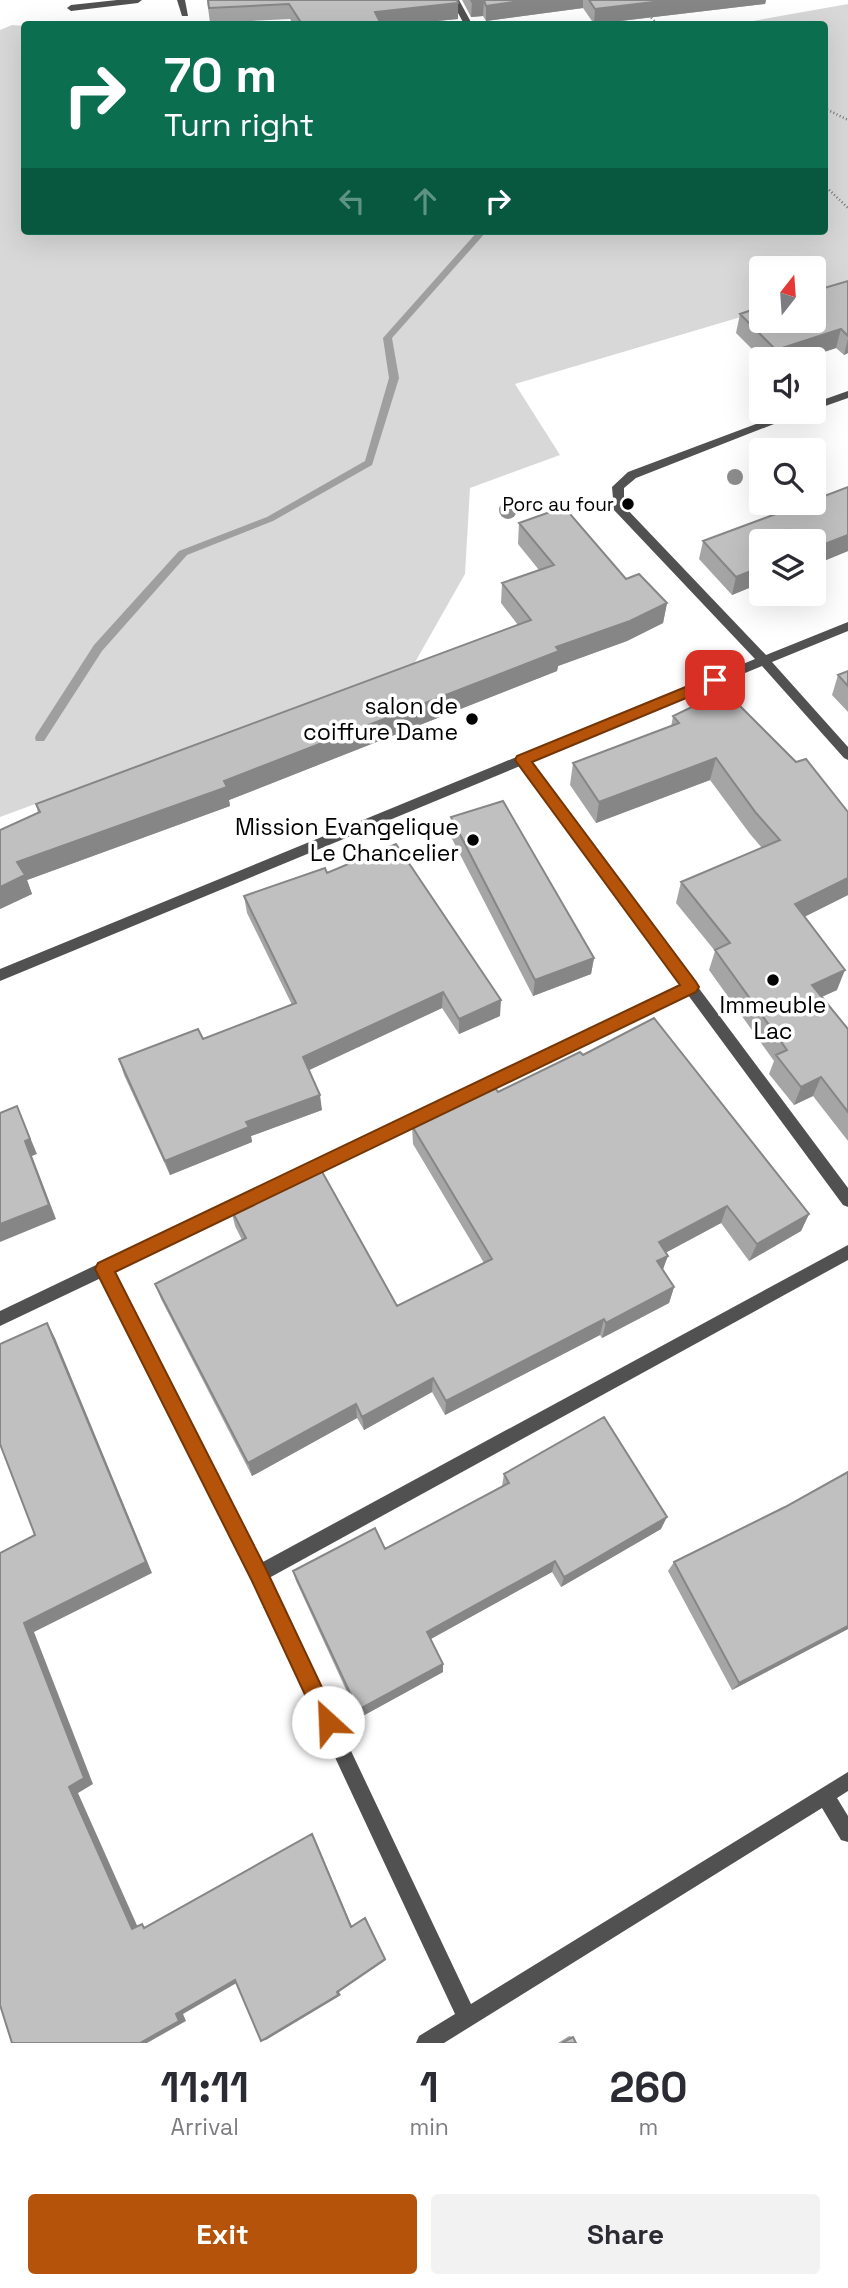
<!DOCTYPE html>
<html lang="en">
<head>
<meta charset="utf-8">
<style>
	body { margin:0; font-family:"Space Grotesk",sans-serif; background:#f2f2f3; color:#2b2b33; height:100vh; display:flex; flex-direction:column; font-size:26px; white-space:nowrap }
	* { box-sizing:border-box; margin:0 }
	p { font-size:23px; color:#7c7c81 }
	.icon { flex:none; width:38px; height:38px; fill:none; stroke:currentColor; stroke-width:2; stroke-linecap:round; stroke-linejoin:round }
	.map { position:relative; height:2043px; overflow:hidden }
	.panel { display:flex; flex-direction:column; background:#fff; flex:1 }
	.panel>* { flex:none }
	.hud { position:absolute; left:21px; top:21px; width:807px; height:214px; border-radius:7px; box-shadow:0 7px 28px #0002; background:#0b6e4f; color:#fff; overflow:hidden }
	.needle { width:46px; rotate:17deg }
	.fabs { position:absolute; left:749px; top:256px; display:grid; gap:14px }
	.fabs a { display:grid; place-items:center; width:77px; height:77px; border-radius:7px; background:#fff; box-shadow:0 7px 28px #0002; font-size:35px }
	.pin { position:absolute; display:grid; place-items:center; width:60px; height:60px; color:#fff; margin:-30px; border-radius:14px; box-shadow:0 4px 10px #0006 }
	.me { position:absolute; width:77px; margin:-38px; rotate:335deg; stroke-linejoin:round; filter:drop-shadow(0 0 5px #0008) }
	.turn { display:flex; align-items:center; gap:24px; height:147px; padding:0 28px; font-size:32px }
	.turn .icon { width:91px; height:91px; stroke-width:2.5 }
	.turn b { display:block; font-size:49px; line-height:60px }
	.lanes { display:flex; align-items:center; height:66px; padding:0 28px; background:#0003; justify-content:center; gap:35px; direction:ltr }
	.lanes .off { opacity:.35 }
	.eta { display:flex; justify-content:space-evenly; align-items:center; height:119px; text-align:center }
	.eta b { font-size:42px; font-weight:700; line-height:49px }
	.button { display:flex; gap:14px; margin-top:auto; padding:14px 28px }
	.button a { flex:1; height:80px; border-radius:7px; background:#b45309; color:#fff; font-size:28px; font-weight:700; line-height:80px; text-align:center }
	.button a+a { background:#f2f2f3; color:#2b2b33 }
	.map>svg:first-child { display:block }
	.green { fill:#d8d8d8 }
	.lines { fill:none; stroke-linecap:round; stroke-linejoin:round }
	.stream { fill:#9f9f9f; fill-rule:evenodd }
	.path { stroke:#737373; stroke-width:2.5; stroke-dasharray:1 2.5; stroke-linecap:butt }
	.minor { fill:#515151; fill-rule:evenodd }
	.tree { fill:#8d8d8d }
	.wall { fill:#a5a5a5 }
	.shaded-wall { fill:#868686 }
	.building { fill:#c0c0c0; stroke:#868686; stroke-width:2 }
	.route { fill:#b45309; stroke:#753606; stroke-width:2 }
	.poi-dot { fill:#000; stroke:#fff; stroke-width:2.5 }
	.labels { text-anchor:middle; stroke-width:7; stroke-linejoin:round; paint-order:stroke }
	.far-poi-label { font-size:19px; fill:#000; stroke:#fff; text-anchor:end }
	.poi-label { font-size:23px; fill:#000; stroke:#fff; text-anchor:end }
</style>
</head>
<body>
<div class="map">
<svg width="848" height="2043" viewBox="0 0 848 2043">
	<rect width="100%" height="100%" fill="#fff"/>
	<path class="green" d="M848,4V286L814,296V268H761V311L515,384L560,455L470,488L465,574L414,664L0,817V30L12,25L24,26V231H824V24H736Z"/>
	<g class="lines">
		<path class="stream" d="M478,231H487L392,338L399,378L372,465L273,521L187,555L102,651L44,741H36L35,738L36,735L94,645L179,551L267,517L365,461L389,378L383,338Z"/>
		<path class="path" d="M649,15L657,24
			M824,108L848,120
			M824,185L848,208"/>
		<path class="minor" d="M117,0H142L138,3L71,11L67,8L71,5Z
			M177,0H185L188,16H182Z
			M451,0H459L472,24H464Z
			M848,391V398L814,410V403Z
			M791,411H807L636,478L624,488V506L766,655L848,622V631L772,662L848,747V760L844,758L762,666L530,762L848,1188V1207L843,1205L688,995L114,1272L261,1563L848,1245V1260L269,1578L471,2004L848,1772V1791L837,1798L848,1816V1842L841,1840L822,1808L444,2043H416L419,2036L455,2014L252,1580L101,1278L0,1326V1311L681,985L520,766L0,981V969L755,659L614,510L612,487L628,472Z"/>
	</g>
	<g class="tree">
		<circle cx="735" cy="477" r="8"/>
		<circle cx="508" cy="510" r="9"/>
	</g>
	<path class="wall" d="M207,0H457L458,19L405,24H293L290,19L210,23Z
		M462,0H766L765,4L596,24H594L583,8L486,21L483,16L471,17Z
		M848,281V353L844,355L836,348L803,359H762L736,333L740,314Z
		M848,487V551L814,565V541H761V583L732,595L699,559L703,541Z
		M519,523L626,579L667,603L663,623L627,641L558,666L557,671L229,800L230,806L27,880L32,894L0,909L38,813L36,804L518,625L501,603L502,583L539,570L518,544Z
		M848,671V712L832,695L838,675Z
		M673,716L796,762L848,812V895L804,917L837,990L822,997L848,1029V1141L813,1096L794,1105L769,1074L774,1061L709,970L715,951L676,903L681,882L762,848L750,834L710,780L596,823L570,785L573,763L671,727Z
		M451,817L594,958L591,974L533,996L450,835Z
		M327,873L500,1016L459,1034L442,1008L309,1070L322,1110L251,1136L252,1142L170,1175L124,1075L119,1059L203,1039L292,1005L247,913L244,896Z
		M583,1055L809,1214L801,1231L749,1261L721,1223L665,1253L663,1270L674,1287L669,1303L602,1338L600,1335L445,1415L432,1392L364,1430L357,1418L252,1476L161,1299L155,1284L242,1240L235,1226L231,1209L397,1306L484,1263L413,1144L412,1126L498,1092Z
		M504,1474L661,1529L561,1587L552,1572L431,1639L443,1672L359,1718L296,1581L293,1571L385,1549L502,1486Z
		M674,1562L848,1629L732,1690L668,1571Z
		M569,2036L573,2037L576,2043H558Z"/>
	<path class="shaded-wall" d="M484,0L483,16L471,17L472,2Z
		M528,0H583V8L486,21V6Z
		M670,0H766L765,4L594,24L595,9Z
		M458,3V19L405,24H375V12Z
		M841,329L836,348L803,359H774L776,350Z
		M848,338V353L844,355Z
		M848,535V551L814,565V558L817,547Z
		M761,567V583L732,595L736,577Z
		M667,603L663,623L627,641L558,666L557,671L229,800L230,806L27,880L32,894L0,909V887L17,862L224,781Z
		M716,758L710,780L596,823L599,802Z
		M848,878V895L788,925L795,904Z
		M594,958L591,974L533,996L535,980Z
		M845,970L837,990L805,1004L812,985Z
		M443,992L442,1008L305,1072L303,1057Z
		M501,1000L500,1016L459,1034V1019Z
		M821,1077L813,1096L794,1105L801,1087Z
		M320,1095L322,1110L251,1136L252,1142L170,1175L165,1161L246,1122Z
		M17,1106L37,1154L32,1156L56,1219L0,1242V1224L25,1141Z
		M727,1206L721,1223L654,1259L659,1242Z
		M809,1214L801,1231L749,1261L757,1244Z
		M668,1256L662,1272L657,1261Z
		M674,1287L669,1303L602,1338L606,1323Z
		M604,1319L600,1335L445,1415L446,1401Z
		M47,1323L55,1338L152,1573L34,1632L93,1784L78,1793L140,1932L132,1929L69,1787L24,1623L146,1562Z
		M433,1378L432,1392L364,1430L362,1417Z
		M356,1404L357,1418L252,1476L248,1463Z
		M667,1517L661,1529L561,1587L564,1577Z
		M555,1561L552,1572L427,1641V1632Z
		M848,1626V1629L732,1690L739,1683Z
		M443,1664V1672L359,1718L358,1710Z
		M312,1834L315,1839L353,1929L351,1927Z
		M365,1918L386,1960L339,1992L341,1995L266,2040L261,2041L337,1992Z
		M235,1980L240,1981L183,2014L186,2021L147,2043H140L176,2014Z"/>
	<path class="building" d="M208,0H457L458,3L375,12L381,24H302L289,4L209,8Z
		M471,0H528L486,6L484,0L472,2Z
		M589,0H670L595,9Z
		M848,281V336L841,329L776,350L740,314L761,307V320H814V291Z
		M848,487V535L817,547L815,545L814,546V541H761V567L736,577L703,541L808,502H814V500Z
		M564,507L626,579L639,574L667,603L630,621L556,647L559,651L224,781L227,787L17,862L25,875L0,887V830L40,812L36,804L531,620L502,583L554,565L519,523Z
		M848,671V686L838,675Z
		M725,691L796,762L806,759L848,812V878L795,904L845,970L812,985L848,1029V1112L821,1077L801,1087L776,1055L787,1050L715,950L730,943L681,882L780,840L756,813L716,758L599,802L573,763L679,723L673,716Z
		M503,801L594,958L535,980L451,817Z
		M396,844L501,1000L459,1019L443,992L303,1057L320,1095L246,1122L249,1127L165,1161L119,1059L198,1029L203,1039L296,1003L244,896L325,868L327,873Z
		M654,1018L809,1214L757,1244L727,1206L659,1242L668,1256L657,1261L674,1287L606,1323L604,1319L446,1401L433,1378L362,1417L356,1404L248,1463L155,1284L246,1238L231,1209L320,1168L397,1306L492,1259L412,1126L495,1088L498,1092L580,1052L583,1055Z
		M17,1106L30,1139L25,1141L49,1205L0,1224V1113Z
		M47,1323L146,1562L24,1623L84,1778L69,1787L132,1929L142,1924L144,1928L312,1834L351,1927L365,1918L385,1959L337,1992L338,1995L261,2041L235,1980L176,2014L179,2021L140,2043H12L0,2005V1553L35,1535L0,1444V1344Z
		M604,1417L667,1517L564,1577L555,1561L427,1632L443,1664L358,1710L293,1571L375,1528L385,1549L509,1483L504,1474Z
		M848,1472V1626L739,1683L674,1562L785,1507Z
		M573,2037L576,2043H562Z"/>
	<path class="route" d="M715,675L722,680L720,684L532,762L696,982L699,987L696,992L115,1272L265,1567L335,1715L338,1722L335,1729L328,1732L321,1729L252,1581L95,1269L98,1263L680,985L515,760L517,756Z"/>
	<g class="poi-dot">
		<circle cx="628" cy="504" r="7"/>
		<circle cx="472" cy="719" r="7"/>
		<circle cx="473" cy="840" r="7"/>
		<circle cx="773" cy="980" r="7"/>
	</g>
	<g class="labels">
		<g class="far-poi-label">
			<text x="614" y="511">Porc au four</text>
		</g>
		<g class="poi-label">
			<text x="458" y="714">salon de<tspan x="458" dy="26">coiffure Dame</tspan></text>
			<text x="459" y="835">Mission Evangelique<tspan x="459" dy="26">Le Chancelier</tspan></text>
			<text x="773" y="1013" text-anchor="middle">Immeuble<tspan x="773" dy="26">Lac</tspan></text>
		</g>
	</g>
</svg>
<div class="fabs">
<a><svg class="needle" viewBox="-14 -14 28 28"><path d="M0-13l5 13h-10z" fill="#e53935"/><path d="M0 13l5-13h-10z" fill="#7c7c81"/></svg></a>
<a><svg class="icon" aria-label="sound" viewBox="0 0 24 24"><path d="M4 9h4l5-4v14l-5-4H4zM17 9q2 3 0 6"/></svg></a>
<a><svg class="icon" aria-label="search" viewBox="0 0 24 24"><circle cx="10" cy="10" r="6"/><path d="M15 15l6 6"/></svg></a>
<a><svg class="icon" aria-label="layers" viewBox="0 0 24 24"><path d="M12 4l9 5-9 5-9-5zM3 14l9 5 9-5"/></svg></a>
</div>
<div class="pin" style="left:715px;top:680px;background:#d93025"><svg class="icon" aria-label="arrive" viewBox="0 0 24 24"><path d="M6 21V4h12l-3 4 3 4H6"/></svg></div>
<svg class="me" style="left:328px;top:1722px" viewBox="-20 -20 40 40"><circle r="19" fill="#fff"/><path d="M0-13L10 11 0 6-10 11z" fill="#b45309"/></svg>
<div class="hud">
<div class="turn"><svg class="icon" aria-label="right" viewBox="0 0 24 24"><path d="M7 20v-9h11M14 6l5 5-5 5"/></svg><div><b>70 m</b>Turn right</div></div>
<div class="lanes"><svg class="icon off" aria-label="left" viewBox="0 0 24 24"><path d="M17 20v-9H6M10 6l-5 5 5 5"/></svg><svg class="icon off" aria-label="ahead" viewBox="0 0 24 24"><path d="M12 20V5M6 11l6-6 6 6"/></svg><svg class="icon" aria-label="right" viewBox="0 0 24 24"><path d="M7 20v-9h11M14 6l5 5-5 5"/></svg></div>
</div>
</div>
<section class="panel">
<div class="eta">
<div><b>11:11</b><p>Arrival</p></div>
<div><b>1</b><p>min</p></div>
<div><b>260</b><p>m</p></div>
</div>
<div class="button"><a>Exit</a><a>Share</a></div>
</section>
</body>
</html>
